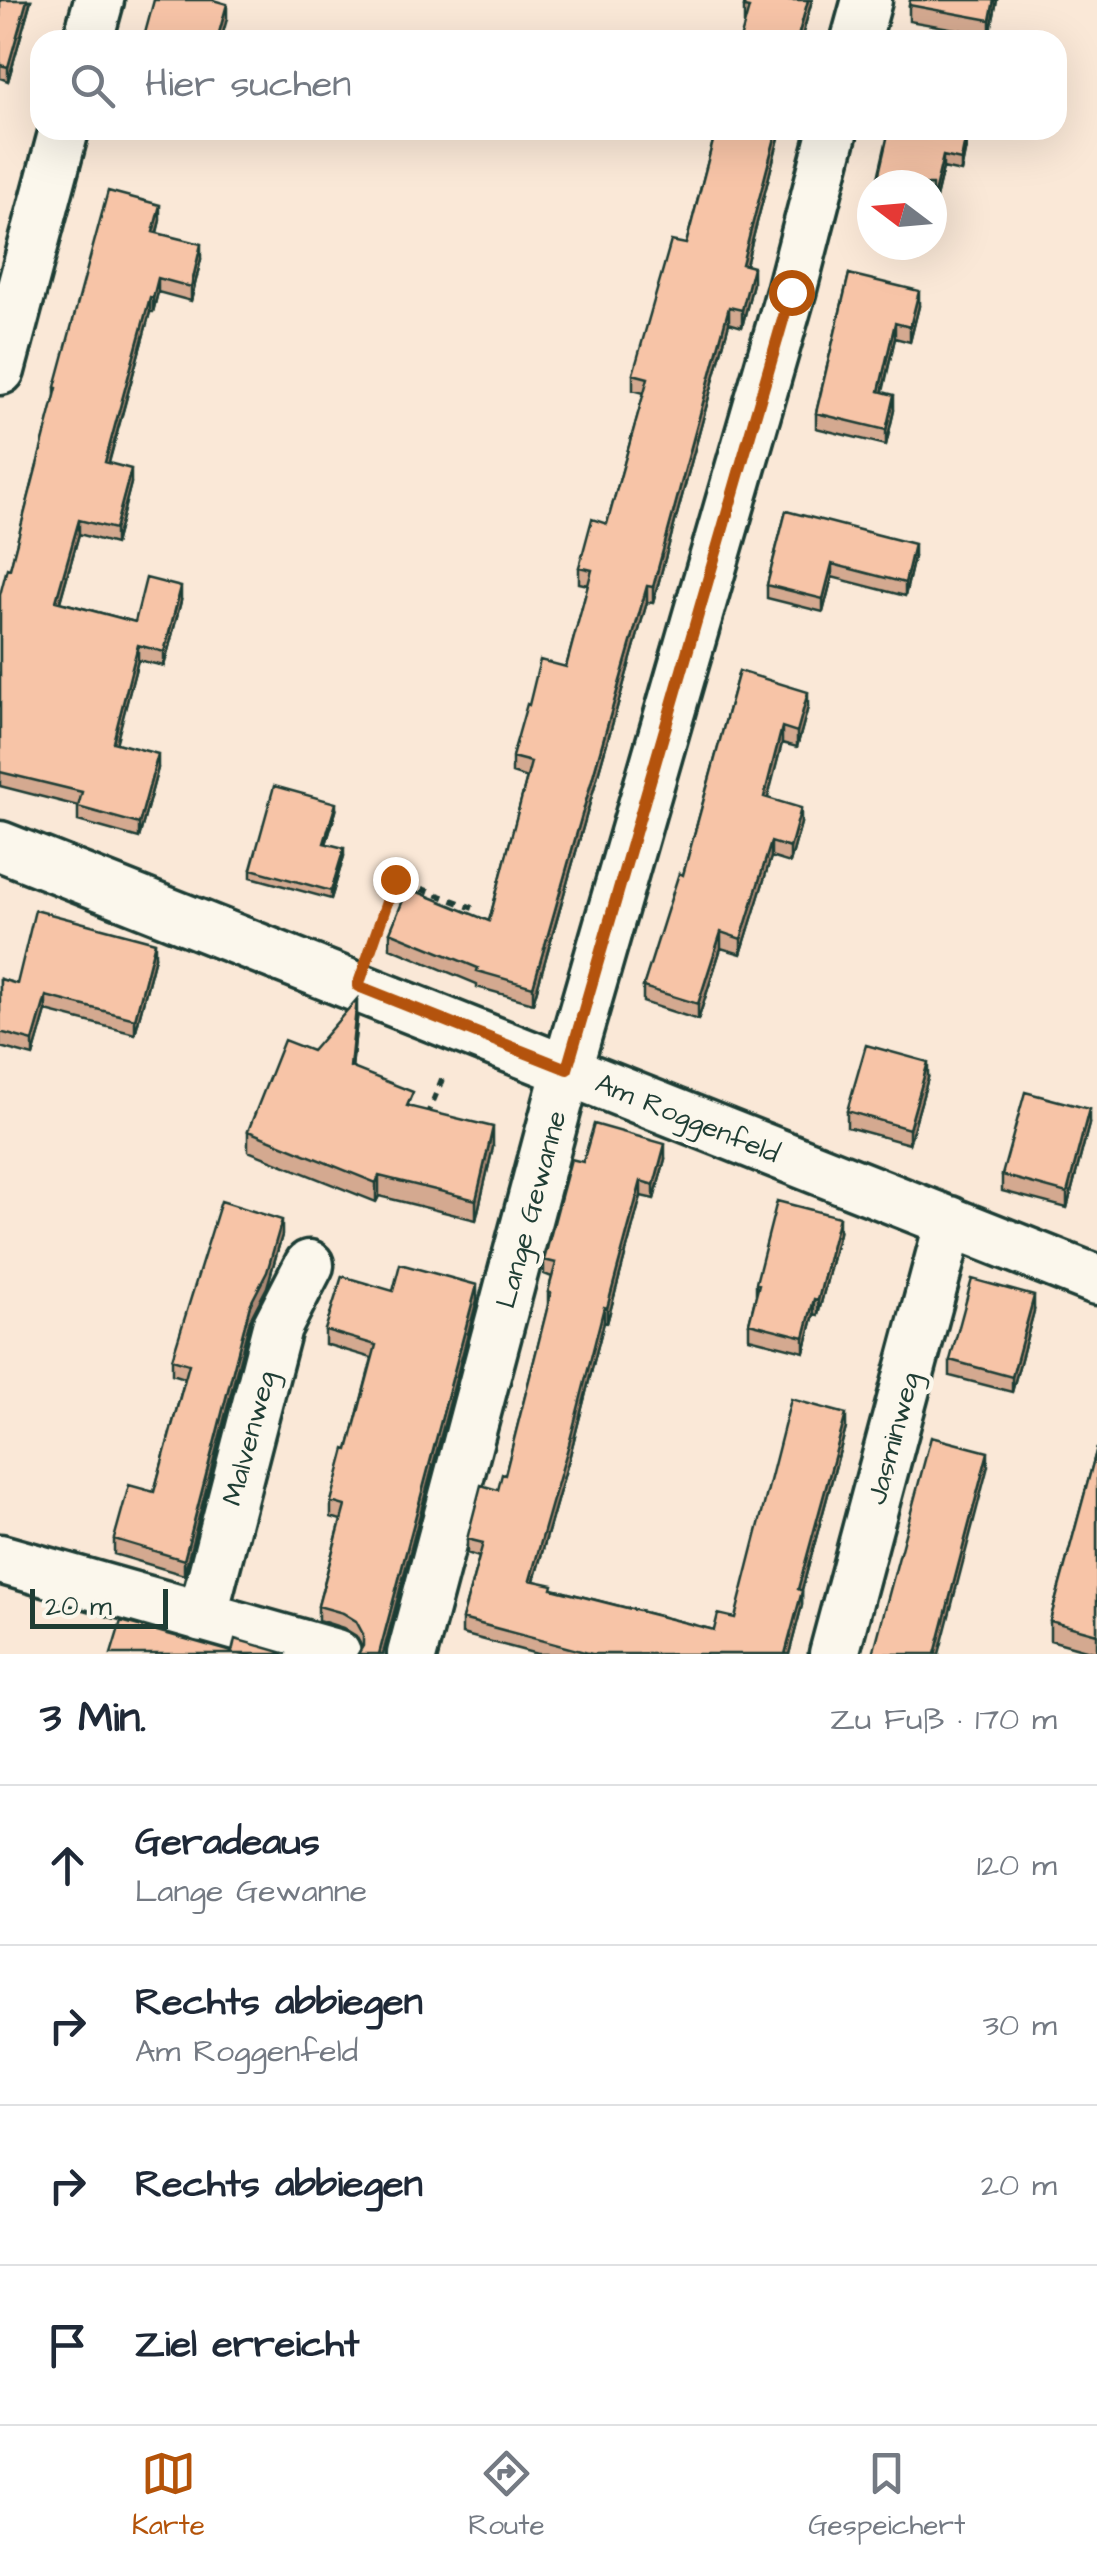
<!DOCTYPE html>
<html lang="de">
<head>
<meta charset="utf-8">
<style>
  body { margin:0; font-family:"Architects Daughter",sans-serif; background:#f6f6f7; color:#1f2937 }
  .compass { position:absolute; left:857px; top:170px; width:90px; height:90px; border-radius:50%; background:#fff; box-shadow:0 10px 40px #0002; rotate:286deg }
  .scale { position:absolute; left:30px; bottom:25px; width:138px; box-sizing:border-box; padding-left:10px; border:5px solid #1f3d34; border-top:0; font-size:28px; line-height:35px; white-space:nowrap; color:#1f3d34; -webkit-text-stroke:8px #fbf7ec; paint-order:stroke }
  .stop { position:absolute; width:30px; height:30px; margin:-22px; border:8px solid #b45309; border-radius:50%; background:#fff }
  .stop.end { background:#b45309; border-color:#fff; box-shadow:0 2px 10px #0008 }
  .list { margin:0; padding:0; list-style:none }
  h2 { display:flex; justify-content:space-between; align-items:center; height:130px; margin:0; padding:0 40px; font-size:42px }
  h2 small { font-size:32px; font-weight:400; color:#747a83 }
  .list li { display:grid; grid-template-columns:65px 1fr auto; gap:30px; align-items:center; box-sizing:border-box; height:160px; padding:0 40px; border-top:2px solid #e0e1e3 }
  .list b { display:block; font-size:38px; white-space:nowrap }
  .list p { margin:0; font-size:32px; white-space:nowrap; color:#747a83 }
  .list em { font-size:32px; font-style:normal; color:#747a83 }
  .icon { flex:none; width:55px; height:55px; fill:none; stroke:currentColor; stroke-width:2; stroke-linecap:round; stroke-linejoin:round }
  .map { position:relative; flex:none; width:1097px; height:1654px; overflow:hidden }
  .search { position:absolute; background:#fff; box-shadow:0 10px 40px #0002; left:30px; right:30px; top:30px; height:110px; display:flex; align-items:center; gap:25px; box-sizing:border-box; padding:0 35px; border-radius:30px; color:#747a83; font-size:38px }
  .sheet { height:770px; background:#fff }
  nav { display:flex; justify-content:space-around; align-items:center; box-sizing:border-box; height:140px; border-top:2px solid #e0e1e3; background:#fff; font-size:28px; color:#747a83 }
  nav a { display:grid; justify-items:center; gap:5px }
  nav .on { color:#b45309 }
  .map>svg:first-child { display:block }
  .lines { fill:none; stroke-linecap:round; stroke-linejoin:round }
  .street-casing { stroke:#1f3d34; stroke-width:55 }
  .path { stroke:#1f3d34; stroke-width:6; stroke-dasharray:8 8; stroke-linecap:butt }
  .street { stroke:#fbf7ec; stroke-width:48 }
  .wall { fill:#d4a990; stroke:#1f3d34; stroke-width:2.5 }
  .shaded-wall { fill:#ad8975; stroke:#1f3d34; stroke-width:2.5 }
  .building { fill:#f7c4a7; stroke:#1f3d34; stroke-width:2.5 }
  .route { stroke:#b45309; stroke-width:12 }
  .labels { text-anchor:middle; stroke-width:9; stroke-linejoin:round; paint-order:stroke }
  .street-label { font-size:28px; fill:#1f3d34; stroke:#fbf7ec }
</style>
</head>
<body>
<div class="map">
<svg width="1097" height="1654" viewBox="0 0 1097 1654">
  <rect width="100%" height="100%" fill="#fae8d7"/>
  <filter id="ink" filterUnits="userSpaceOnUse"><feTurbulence type="fractalNoise" baseFrequency=".01" numOctaves="2"/><feDisplacementMap in="SourceGraphic" scale="20" xChannelSelector="R" yChannelSelector="G"/><feConvolveMatrix kernelMatrix="1 2 1 2 8 2 1 2 1" color-interpolation-filters="sRGB"/></filter>
  <g filter="url(#ink)">
    <g class="lines">
      <defs>
        <path id="street" d="M88 40 99 0
          M856 40 867 0
          M0 370 64 130
          M0 846 1097 1280
          M0 1559 336 1654
          M202 1617 277 1327 309 1265
          M412 1654 567 1069 791 292 833 130
          M834 1654 950 1221"/>
      </defs>
      <use href="#street" class="street-casing"/>
      <path class="path" d="M373 943 395 879 473 908
        M427 1116 445 1072"/>
      <use href="#street" class="street"/>
    </g>
    <path class="wall" d="M0 0H31L8 81 0 78Z
      M745 0H812L801 40 744 23V7Z
      M997 0 990 35 909 21V5Z
      M716 130H781L746 265 753 283 742 327 729 323 653 603 647 602 533 1003 477 987V984L390 948V932L489 921 527 778 512 773V757L529 705 566 667 588 585 579 583V567L607 524 644 393 633 390V374L686 244Z
      M969 130 961 172 943 168 934 206H932V185H877V182Z
      M160 220 157 233 201 259 191 301 158 292 153 312H150L109 463 131 483 115 544 79 534 60 602 135 622 181 601 164 666 138 660 116 742 158 768 139 838 78 821V806L0 786V595L10 569 55 397V387Z
      M849 274 919 306 910 342 895 338 883 392 894 410 886 445 816 428V413Z
      M786 511 914 557 905 596 832 577 823 612 767 598V585Z
      M739 671 808 707 797 747 782 743 767 798 801 823 790 863 771 857 741 954 721 948 698 1020 643 1002V987L683 875Z
      M336 811 326 844 344 856 331 899 251 877V869Z
      M155 957 135 1034 46 1011 33 1056 0 1047V979L17 984Z
      M357 1019 352 1068 413 1108 493 1147 476 1220 379 1196 376 1202 248 1151V1131L312 1051Z
      M928 1078 909 1144 847 1127V1111Z
      M1089 1124 1067 1208 1002 1191V1175Z
      M665 1159 654 1199 641 1196 607 1323 604 1322 569 1459 534 1581 553 1589 714 1630 735 1618 846 1428 802 1590V1605L789 1654H537L462 1634V1619L479 1557 467 1553V1539L498 1490 505 1475 548 1306V1292L552 1277 544 1274V1260L583 1162Z
      M839 1233 818 1315 814 1314 804 1352 749 1338V1323L756 1295V1283Z
      M282 1235 267 1287 250 1320 184 1575 114 1554V1539L154 1492 185 1378 172 1374V1359Z
      M393 1291 477 1300 383 1654H358L362 1647 356 1636 343 1628 318 1620V1606L341 1520 331 1517V1502L348 1450 372 1358 325 1344V1330Z
      M1034 1311 1012 1392 950 1376V1360Z
      M1097 1448V1653L1050 1640V1621Z"/>
    <path class="shaded-wall" d="M27 0H31L8 81V67Z
      M808 0H812L801 40H797Z
      M994 0H997L990 35V20Z
      M227 4V19L221 40H217Z
      M777 130H781L742 280V264Z
      M967 130H969V133L961 172V160Z
      M943 156V168L934 206V194Z
      M160 205V220L153 246V232Z
      M201 244V259L191 301V287Z
      M753 267V283L742 327V310Z
      M158 278V292L153 312V298Z
      M919 291V306L910 342V327Z
      M150 297V312L105 476V462Z
      M729 307V323L653 603V587Z
      M895 323V338L879 406V391Z
      M894 395V410L886 445V430Z
      M131 469V483L115 544V529Z
      M79 520V534L56 615V601Z
      M914 544V557L905 596V583Z
      M832 564V577L823 612V599Z
      M647 586V602L533 1003V987Z
      M181 587V601L164 666V652Z
      M138 645V660L113 756V742Z
      M808 692V707L797 747V732Z
      M782 727V743L764 813V797Z
      M158 754V768L139 838V824Z
      M336 803V811L324 851V843Z
      M801 808V823L790 863V848Z
      M771 842V857L741 954V939Z
      M344 848V856L331 899V891Z
      M721 932V948L698 1020V1004Z
      M155 942V957L135 1034V1019Z
      M46 996V1011L33 1056V1041Z
      M357 999V1019L350 1087V1067Z
      M928 1062V1078L909 1144V1129Z
      M1089 1109V1124L1067 1208V1193Z
      M493 1127V1147L476 1220V1200Z
      M665 1144V1159L654 1199V1185Z
      M379 1176V1196L376 1202V1183Z
      M641 1181V1196L607 1323V1308Z
      M839 1217V1233L818 1315V1300Z
      M282 1220V1235L267 1287 250 1320 184 1575V1560L250 1305Z
      M477 1285V1300L383 1654H379Z
      M1034 1296V1311L1012 1392V1377Z
      M814 1299V1314L804 1352V1337Z
      M604 1307V1322L569 1459 530 1594V1580Z
      M846 1414V1428L798 1604V1589Z
      M988 1452V1466L939 1654H935Z
      M802 1591V1605L789 1654H785Z"/>
    <path class="building" d="M0 0H27L8 67 0 65Z
      M154 0H213L227 4 217 40H157L144 37Z
      M745 0H808L797 40H740L749 8 744 7Z
      M910 0H994L990 20 909 5Z
      M468 28 514 40H465Z
      M716 130H777L742 264 753 267 742 310 729 307 653 587 647 586 533 987 477 971 478 968 390 932 408 888 489 921 531 762 512 757 527 704 529 705 540 660 566 667 592 570 579 567 592 519 607 524 648 378 633 374 671 241 686 244Z
      M889 130H967L961 160 943 156 934 194H932V185H893L877 182Z
      M108 191 160 205 153 232 201 244 191 287 158 278 153 298 150 297 105 462 131 469 115 529 79 520 56 601 135 622 146 578 181 587 164 652 138 645 113 742 158 754 139 824 78 807 82 792 0 772V595L7 568 10 569 57 388 55 387Z
      M849 274 919 291 910 327 895 323 879 391 894 395 886 430 816 413Z
      M786 511 914 544 905 583 832 564 823 599 767 585Z
      M739 671 808 692 797 732 782 727 764 797 801 808 790 848 771 842 741 939 721 932 698 1004 643 987 679 873 683 875Z
      M274 786 336 803 324 843 344 848 331 891 251 869Z
      M35 910 155 942 135 1019 46 996 33 1041 0 1032V979L17 984Z
      M357 999 350 1067 413 1092 407 1106 493 1127 476 1200 379 1176 376 1183 248 1131 284 1040 312 1051Z
      M866 1045 928 1062 909 1129 847 1111Z
      M1025 1092 1089 1109 1067 1193 1002 1175Z
      M594 1124 665 1144 654 1185 641 1181 607 1308 604 1307 569 1444 530 1580 553 1585 552 1589 714 1630 718 1614 735 1618 791 1399 846 1414 798 1589 802 1591 785 1654H592L462 1619 483 1543 467 1539 481 1485 498 1490 502 1474 505 1475 551 1293 548 1292 556 1263 544 1260 571 1159 583 1162Z
      M221 1201 282 1220 267 1272 250 1305 184 1560 114 1539 129 1485 154 1492 189 1364 172 1359Z
      M777 1201 839 1217 818 1300 814 1299 804 1337 749 1323 759 1284 756 1283Z
      M400 1264 477 1285 379 1654H358L363 1646V1634L356 1621 343 1613 318 1606 345 1506 331 1502 345 1449 348 1450 376 1345 325 1330 342 1276 393 1291Z
      M972 1279 1034 1296 1012 1377 950 1360Z
      M931 1437 988 1452 935 1654H873Z
      M1097 1448V1634L1050 1621Z
      M121 1621 232 1652 235 1639 287 1654H111Z"/>
  </g>
  <g class="lines" filter="url(#ink)">
    <path class="route" d="M395 879 358 986 567 1069 791 292"/>
  </g>
  <g class="labels">
    <g class="street-label">
      <text transform="translate(688 1117) rotate(22)" y="10">Am Roggenfeld</text>
      <text transform="translate(530 1209) rotate(-75)" y="10">Lange Gewanne</text>
      <text transform="translate(248 1438) rotate(-75)" y="10">Malvenweg</text>
      <text transform="translate(892 1438) rotate(-75)" y="10">Jasminweg</text>
    </g>
  </g>
</svg>
<svg class="compass" viewBox="-18 -18 36 36"><path d="M0-13l5 13h-10z" fill="#e53935"/><path d="M0 13l5-13h-10z" fill="#747a83"/></svg>
<div class="scale">20 m</div>
<div class="stop" style="left:791px;top:292px"></div>
<div class="stop end" style="left:395px;top:879px"></div>
<div class="search"><svg class="icon" aria-label="search" viewBox="0 0 24 24"><circle cx="10" cy="10" r="6"/><path d="M15 15l6 6"/></svg>Hier suchen</div>
</div>
<section class="sheet">
<h2>3 Min.<small>Zu Fuß · 170 m</small></h2>
<ul class="list">
<li><svg class="icon" aria-label="ahead" viewBox="0 0 24 24"><path d="M12 20V5M6 11l6-6 6 6"/></svg><div><b>Geradeaus</b><p>Lange Gewanne</p></div><em>120 m</em></li>
<li><svg class="icon" aria-label="right" viewBox="0 0 24 24"><path d="M7 20v-9h11M14 6l5 5-5 5"/></svg><div><b>Rechts abbiegen</b><p>Am Roggenfeld</p></div><em>30 m</em></li>
<li><svg class="icon" aria-label="right" viewBox="0 0 24 24"><path d="M7 20v-9h11M14 6l5 5-5 5"/></svg><div><b>Rechts abbiegen</b></div><em>20 m</em></li>
<li><svg class="icon" aria-label="arrive" viewBox="0 0 24 24"><path d="M6 21V4h12l-3 4 3 4H6"/></svg><div><b>Ziel erreicht</b></div></li>
</ul>
</section>
<nav>
<a class="on"><svg class="icon" aria-label="map" viewBox="0 0 24 24"><path d="M3 6l6-2 6 2 6-2v14l-6 2-6-2-6 2zM9 4v14M15 6v14"/></svg>Karte</a>
<a><svg class="icon" aria-label="directions" viewBox="0 0 24 24"><path d="M12 3l9 9-9 9-9-9zM9 14v-3h6M13 9l2 2-2 2"/></svg>Route</a>
<a><svg class="icon" aria-label="saved" viewBox="0 0 24 24"><path d="M7 4h10v16l-5-4-5 4z"/></svg>Gespeichert</a>
</nav>
</body>
</html>
